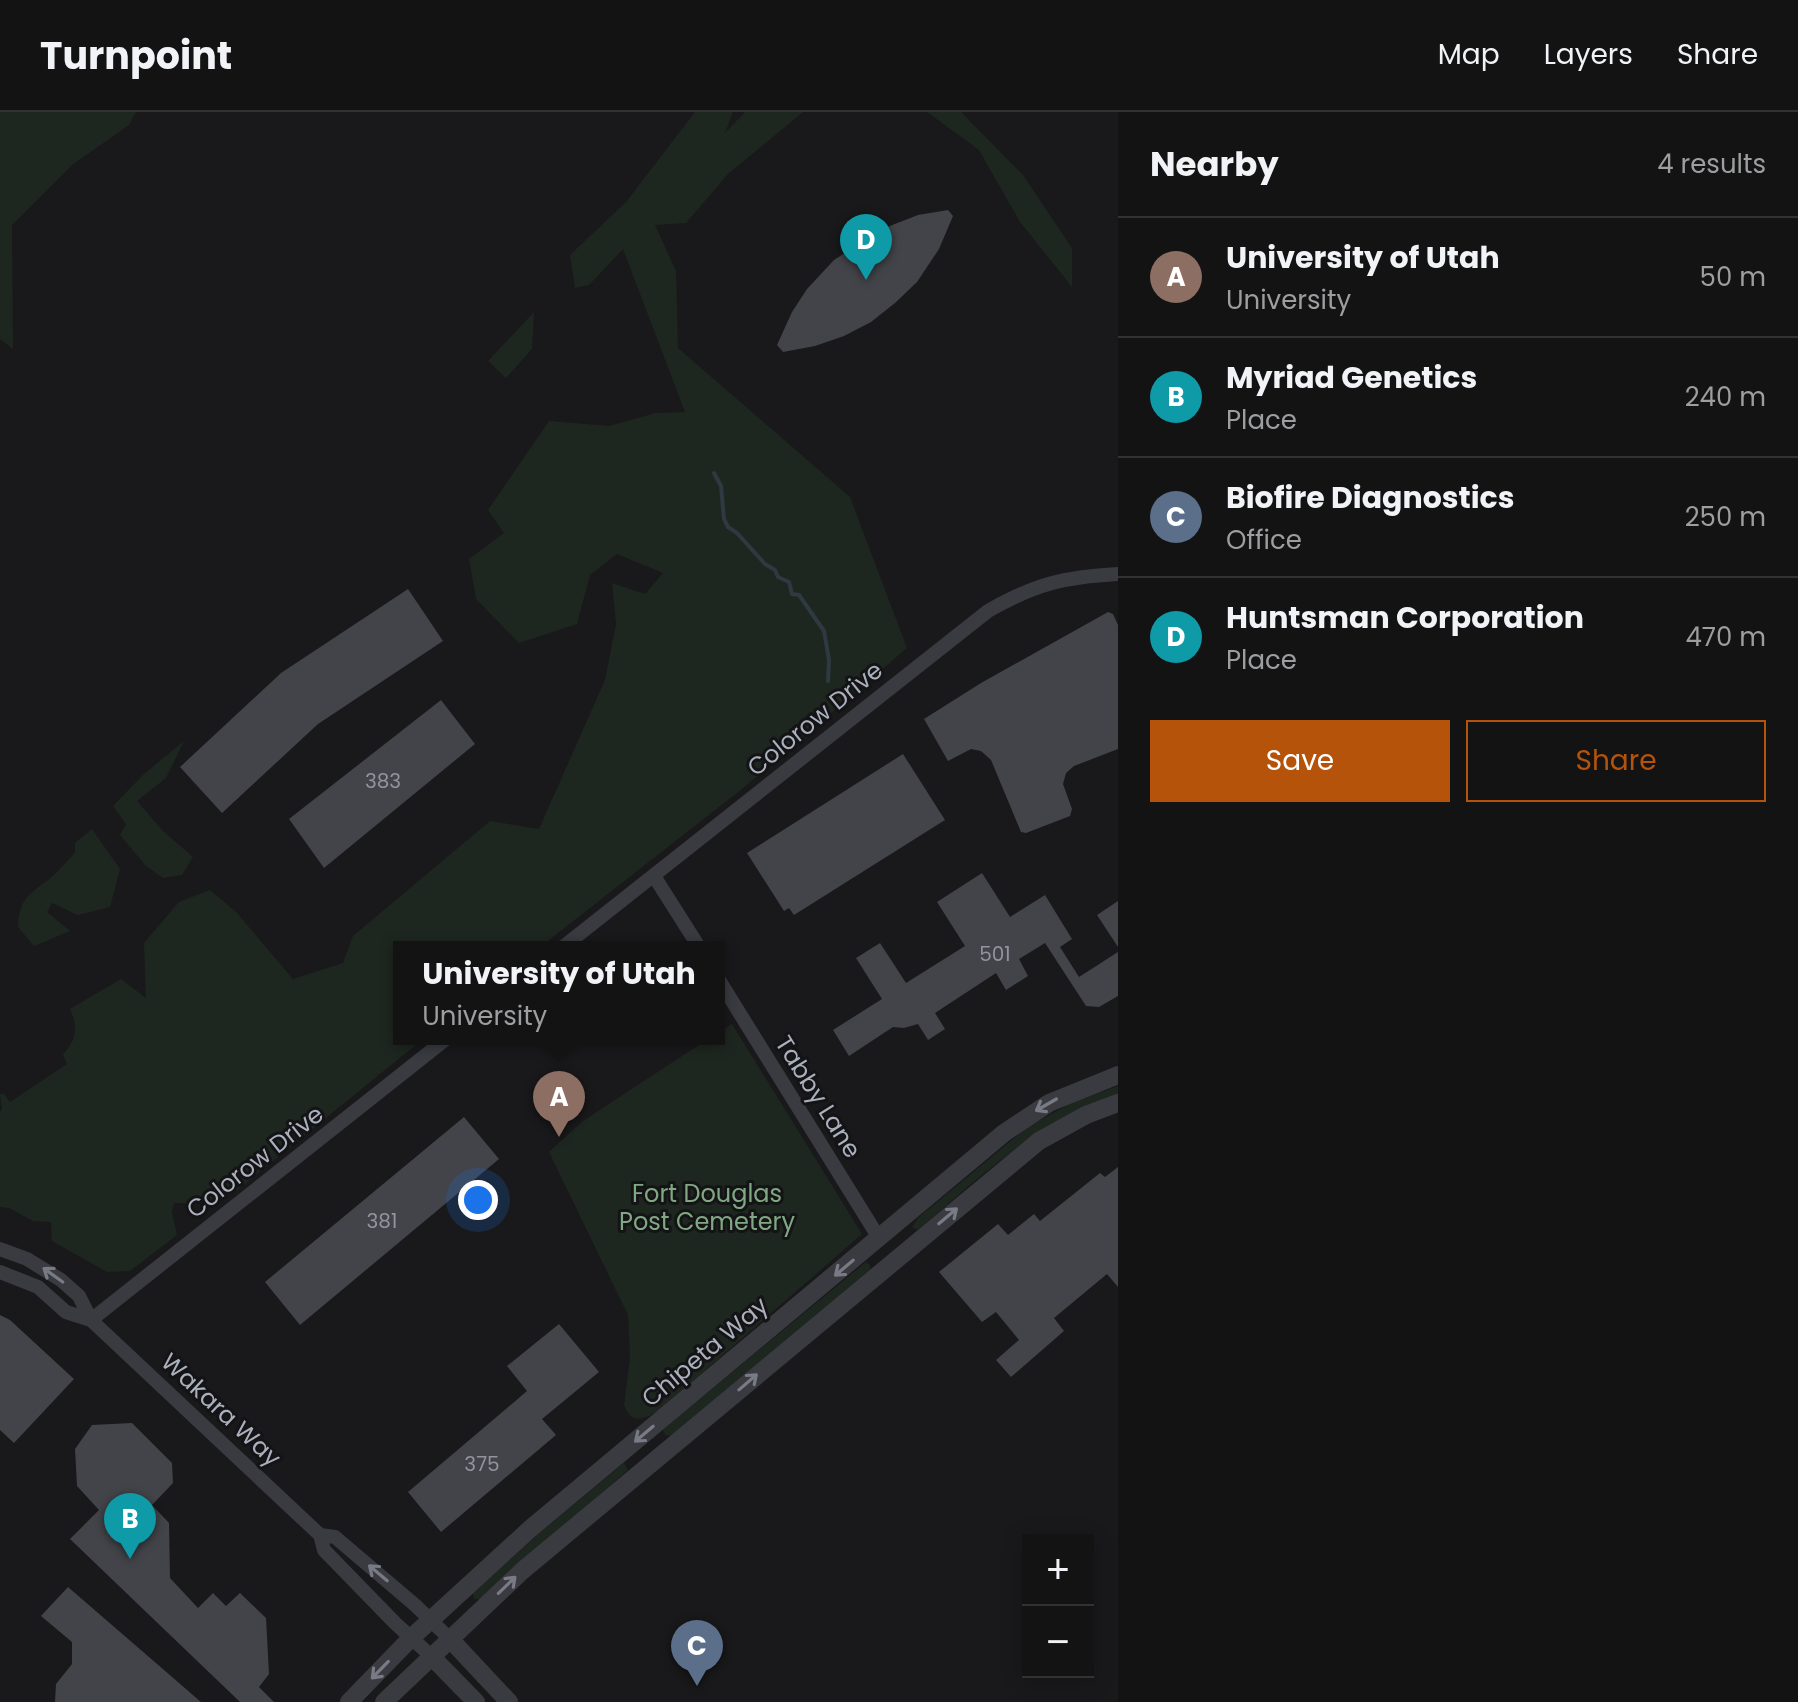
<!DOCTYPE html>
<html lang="en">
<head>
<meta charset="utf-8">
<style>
  body { margin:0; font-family:Poppins,sans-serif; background:#202022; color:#f1f3f6 }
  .controls { position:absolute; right:24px; bottom:24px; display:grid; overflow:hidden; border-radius:0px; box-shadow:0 4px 20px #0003 }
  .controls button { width:72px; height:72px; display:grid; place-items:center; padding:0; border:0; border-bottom:2px solid #323234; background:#131314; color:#f1f3f6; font:40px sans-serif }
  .you { position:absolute; left:478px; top:1088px; width:28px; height:28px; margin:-20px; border:6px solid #fff; border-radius:50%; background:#1a73e8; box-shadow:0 0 0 12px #1a73e833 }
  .badge { display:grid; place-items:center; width:52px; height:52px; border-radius:50%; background:#b45309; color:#fff; font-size:26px; font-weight:700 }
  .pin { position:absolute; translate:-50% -66px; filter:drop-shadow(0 2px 4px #0008) }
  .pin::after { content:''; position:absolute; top:42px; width:28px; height:24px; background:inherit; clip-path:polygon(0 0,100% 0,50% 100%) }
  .popup { position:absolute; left:393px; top:829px; width:332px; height:104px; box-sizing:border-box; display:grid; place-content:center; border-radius:0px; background:#131314; filter:drop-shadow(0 2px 6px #0005); font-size:26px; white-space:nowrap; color:#9d9ea0 }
  .popup b { font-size:30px; color:#f1f3f6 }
  .popup::after { content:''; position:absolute; left:50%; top:100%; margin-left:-16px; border:16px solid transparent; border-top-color:#131314 }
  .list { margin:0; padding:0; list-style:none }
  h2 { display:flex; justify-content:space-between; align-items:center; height:104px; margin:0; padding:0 32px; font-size:34px }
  h2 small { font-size:26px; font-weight:400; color:#9d9ea0 }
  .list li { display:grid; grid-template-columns:52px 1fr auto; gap:24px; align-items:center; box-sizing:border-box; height:120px; padding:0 32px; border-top:2px solid #323234 }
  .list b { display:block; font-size:30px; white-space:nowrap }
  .list p { margin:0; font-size:26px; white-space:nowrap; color:#9d9ea0 }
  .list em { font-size:26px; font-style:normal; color:#9d9ea0 }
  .actions { display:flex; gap:16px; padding:24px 32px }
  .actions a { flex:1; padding:18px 0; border:2px solid #b45309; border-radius:0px; text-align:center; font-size:28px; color:#b45309 }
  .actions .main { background:#b45309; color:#fff }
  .map { position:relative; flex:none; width:1118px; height:1590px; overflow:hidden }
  header { display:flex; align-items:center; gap:48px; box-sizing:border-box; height:112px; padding:0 40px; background:#131314; border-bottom:2px solid #323234 }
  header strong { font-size:38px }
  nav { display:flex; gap:44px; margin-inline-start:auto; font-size:28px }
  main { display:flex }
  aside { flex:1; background:#131314 }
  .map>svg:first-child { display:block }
  .green { fill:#1e271f }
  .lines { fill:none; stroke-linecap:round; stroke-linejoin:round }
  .stream { stroke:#2e3941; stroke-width:4 }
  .building { fill:#434449 }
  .minor { stroke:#3a3b41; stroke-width:14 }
  .tertiary { stroke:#3a3b41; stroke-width:18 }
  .oneway { stroke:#787b85 }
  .labels { text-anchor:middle; stroke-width:6; stroke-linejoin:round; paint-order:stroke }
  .number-label { font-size:20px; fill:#90959f }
  .street-label { font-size:24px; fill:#aab0bc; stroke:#141417 }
  .park-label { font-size:24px; fill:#80a882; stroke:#141417 }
</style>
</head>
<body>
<header>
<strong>Turnpoint</strong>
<nav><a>Map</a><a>Layers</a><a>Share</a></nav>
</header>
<main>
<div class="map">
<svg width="1118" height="1590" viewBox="0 0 1118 1590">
  <rect width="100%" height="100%" fill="#19191b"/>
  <path class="green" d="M0 0H136L129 13 72 53 12 113 13 237 0 227Z
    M695 0H733L725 21 745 0H803L728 62 686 111 655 113 676 159 678 236 850 385 907 536 742 677 540 835H399V927H423L235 1080 200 1091H174L172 1101 177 1123 130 1159 107 1160 52 1129 51 1110 33 1109 9 1096 0 1095V1000L2 997 0 982H4L10 990 67 952 63 942C77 928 78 915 70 897L121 867 146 886 144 831 179 790 210 778 236 800 293 867 343 851 353 824 490 709 539 717 605 568 616 512 612 471 645 482 663 461 617 442 590 463 577 512 519 531 476 487 469 447 504 421 488 398 549 309 609 314 656 301 685 300 623 137 589 173 575 176 570 143 626 90Z
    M927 0H961L1023 63 1072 136V175L1020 110 979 38Z
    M534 200 532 237 506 266 488 249Z
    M184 629 166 666 137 689 163 719 193 745 182 763 163 766 146 754 120 723 126 712 113 694 143 663Z
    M92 717 120 757 110 795 78 803 52 791 47 800 70 819 34 834 18 815C19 780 36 781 57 760 63 754 69 747 75 741V731Z
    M732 912 862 1122 663 1295C649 1305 632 1316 624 1293L630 1246 628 1203 549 1040 583 1009 708 927H719V920Z
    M1118 974V983C1037 1009 984 1062 920 1116L917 1118 912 1115 919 1105 1029 1014 1074 990Z
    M866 1150 870 1153V1158L672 1324 665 1323 663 1318 667 1314Z
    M624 1351 628 1358 480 1487H474L473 1481 542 1419Z"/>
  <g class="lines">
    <path class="stream" d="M714 361 721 374 724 407 728 415 737 421 765 452 775 458 778 465 789 470 792 482 799 483 824 519 829 548 828 569"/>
  </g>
  <path class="building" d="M948 98 953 104 939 137 917 170 895 191 871 210 844 224 815 234 783 240 777 233 792 200 807 177 834 148 882 117 918 103Z
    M408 477 443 529 318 612 222 701 180 655 281 561Z
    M1108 500 1113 502 1118 513V637L1074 654 1066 661 1063 672 1072 697 1070 704 1026 721 1021 720 991 648 981 639 971 637 948 649 924 607 981 571Z
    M441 588 475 632 324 756 289 707Z
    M903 642 945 708 794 803 789 796 784 799 747 741Z
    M982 761 1010 805 1045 783 1072 827 1060 835 1079 865 1118 840V884L1099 895 1086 894 1045 831 1019 847 1028 864 1006 878 996 861 935 901 945 917 928 928 918 912 904 916 893 915 849 944 833 918 882 887 856 846 880 831 906 871 965 834 937 790Z
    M1118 789V835L1097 803Z
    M464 1005 499 1047 300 1213 265 1170Z
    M1118 1055V1175L1107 1162 1054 1206 1064 1219 1011 1265 996 1248 1019 1228 996 1200 982 1210 939 1160 998 1112 1008 1123 1034 1102 1040 1109 1100 1061 1105 1065Z
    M0 1203 10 1208 74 1267 14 1331 0 1318Z
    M559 1212 599 1260 542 1307 556 1323 441 1420 408 1380 527 1279 507 1254Z
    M132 1311 172 1351 173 1371 152 1393 169 1411 170 1466 198 1496 213 1481 226 1494 240 1481 266 1506 269 1562 259 1575 274 1590H240L70 1427 99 1398 77 1374 75 1337 92 1313Z
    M68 1475 201 1590H55L56 1572 72 1552V1530L41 1504Z"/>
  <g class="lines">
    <path class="minor" d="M654 764 699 835
      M563 835 988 499C1035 472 1064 465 1118 462
      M719 868 879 1126
      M0 1137 27 1147 61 1168 79 1184 91 1208 320 1423 324 1438 395 1511 431 1544
      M0 1160 38 1175 66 1200 91 1208
      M91 1208 446 927
      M320 1423 335 1425 415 1493 450 1527"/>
    <path class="tertiary" d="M450 1527 509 1590
      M431 1544 476 1590
      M349 1590 411 1526 530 1417 1004 1021 1049 991 1118 963
      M384 1590 522 1459 1039 1029 1086 1003 1118 991"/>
  </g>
  <defs><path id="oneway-shaft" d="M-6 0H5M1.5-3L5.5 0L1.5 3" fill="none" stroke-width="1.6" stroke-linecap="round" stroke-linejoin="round" transform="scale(2)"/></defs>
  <g class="oneway">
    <use href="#oneway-shaft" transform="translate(1046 993) rotate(150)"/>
    <use href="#oneway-shaft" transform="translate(948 1104) rotate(-40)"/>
    <use href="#oneway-shaft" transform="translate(844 1156) rotate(140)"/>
    <use href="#oneway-shaft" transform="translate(53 1163) rotate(-144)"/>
    <use href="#oneway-shaft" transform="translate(748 1270) rotate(-41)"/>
    <use href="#oneway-shaft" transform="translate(644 1322) rotate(140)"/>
    <use href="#oneway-shaft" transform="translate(378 1461) rotate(-140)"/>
    <use href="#oneway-shaft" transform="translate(507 1473) rotate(-44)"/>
    <use href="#oneway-shaft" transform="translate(380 1558) rotate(134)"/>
  </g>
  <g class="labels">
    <g class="number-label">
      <text x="383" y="676">383</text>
      <text x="995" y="849">501</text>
      <text x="382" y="1116">381</text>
      <text x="482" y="1359">375</text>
    </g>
    <g class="street-label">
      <text transform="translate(815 607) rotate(-39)" y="8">Colorow Drive</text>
      <text transform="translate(818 985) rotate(58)" y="8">Tabby Lane</text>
      <text transform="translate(255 1050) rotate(-38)" y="8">Colorow Drive</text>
      <text transform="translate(705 1240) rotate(-40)" y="8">Chipeta Way</text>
      <text transform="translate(221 1298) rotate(43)" y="8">Wakara Way</text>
    </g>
    <g class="park-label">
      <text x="707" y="1090">Fort Douglas<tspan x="707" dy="28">Post Cemetery</tspan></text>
    </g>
  </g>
</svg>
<div class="controls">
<button>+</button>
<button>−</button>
</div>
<div class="you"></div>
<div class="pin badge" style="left:559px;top:1025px;background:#8d6e63">A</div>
<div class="popup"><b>University of Utah</b>University</div>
<div class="pin badge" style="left:130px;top:1447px;background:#0f9aa8">B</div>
<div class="pin badge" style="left:697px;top:1574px;background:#5c6f8a">C</div>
<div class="pin badge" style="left:866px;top:168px;background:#0f9aa8">D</div>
</div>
<aside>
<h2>Nearby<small>4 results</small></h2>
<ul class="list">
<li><span class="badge" style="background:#8d6e63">A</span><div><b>University of Utah</b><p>University</p></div><em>50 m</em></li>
<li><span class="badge" style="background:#0f9aa8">B</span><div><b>Myriad Genetics</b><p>Place</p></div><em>240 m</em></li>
<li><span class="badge" style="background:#5c6f8a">C</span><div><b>Biofire Diagnostics</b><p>Office</p></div><em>250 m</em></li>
<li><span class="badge" style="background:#0f9aa8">D</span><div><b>Huntsman Corporation</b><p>Place</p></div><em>470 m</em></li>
</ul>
<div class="actions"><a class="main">Save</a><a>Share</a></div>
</aside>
</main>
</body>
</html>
